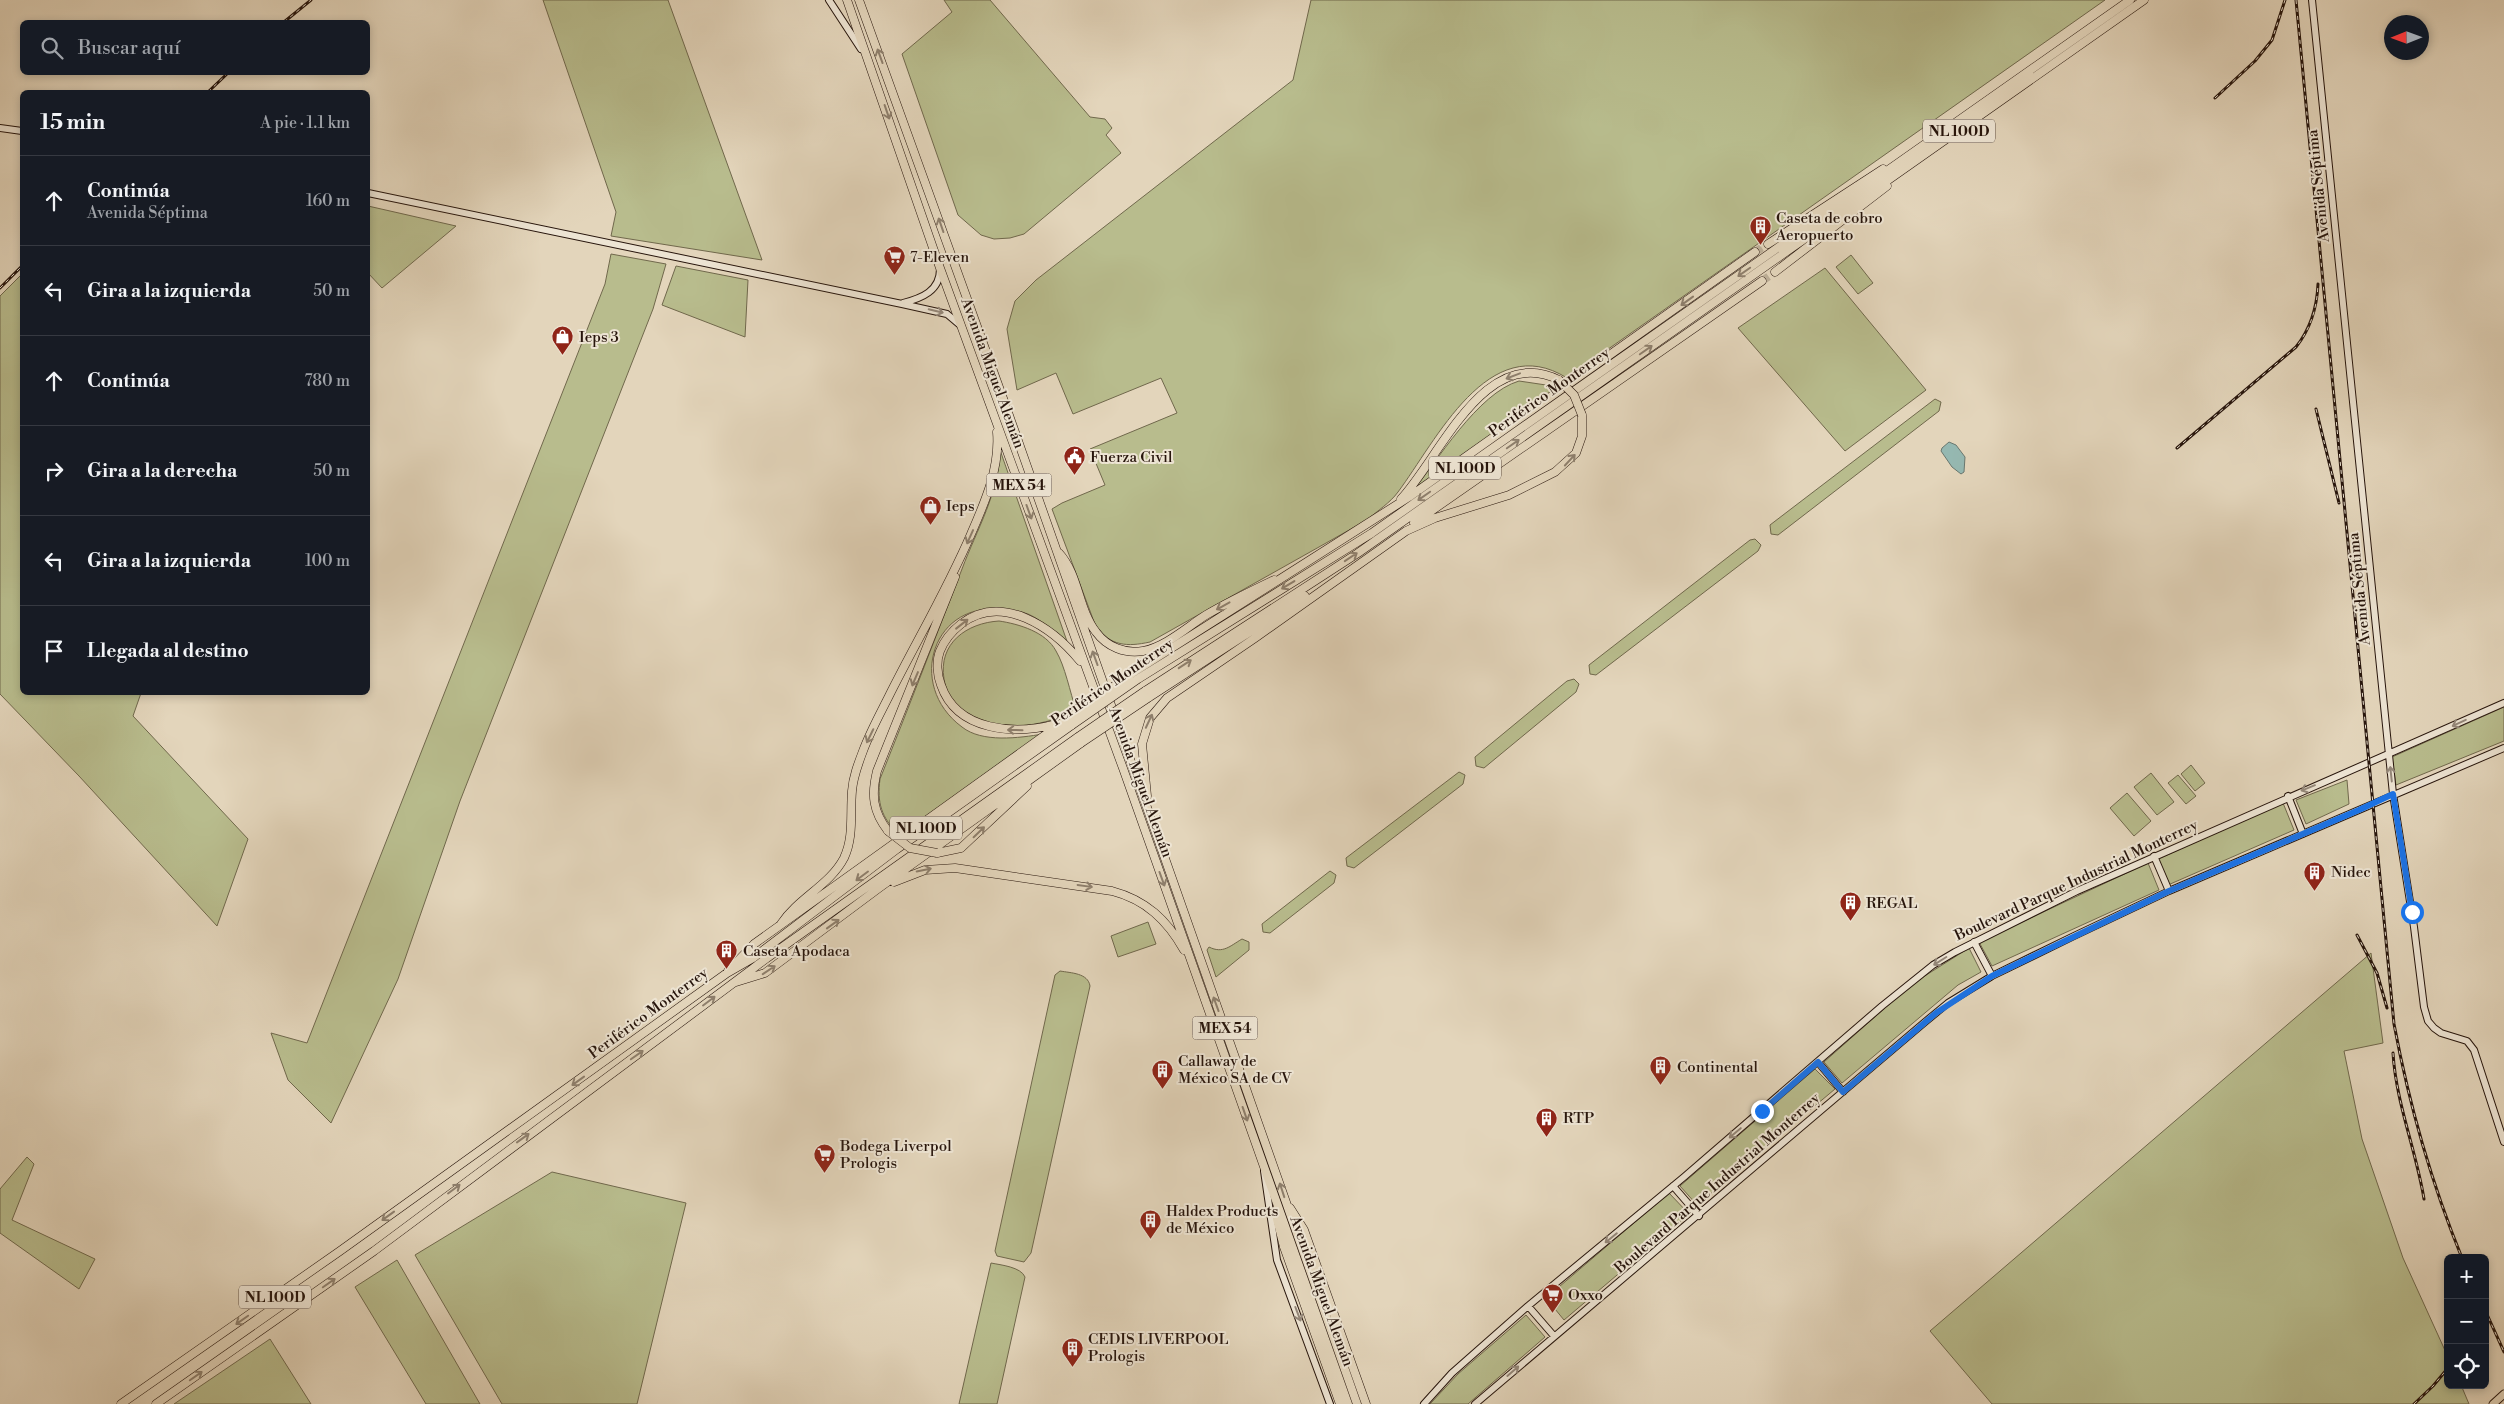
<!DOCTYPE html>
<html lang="es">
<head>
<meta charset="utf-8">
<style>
  body { margin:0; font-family:"Libre Bodoni",serif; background:#242831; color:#f1f3f6 }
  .controls { position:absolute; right:15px; bottom:15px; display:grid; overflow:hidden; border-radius:8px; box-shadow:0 2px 8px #0003 }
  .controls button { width:45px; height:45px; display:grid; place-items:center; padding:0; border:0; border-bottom:1px solid #363941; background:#171b24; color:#f1f3f6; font:25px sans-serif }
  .compass { position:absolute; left:2384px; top:15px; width:45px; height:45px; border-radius:50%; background:#171b24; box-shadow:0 2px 8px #0003; rotate:269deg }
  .stop { position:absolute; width:15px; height:15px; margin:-11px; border:4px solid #1a73e8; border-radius:50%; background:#fff }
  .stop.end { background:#1a73e8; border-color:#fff; box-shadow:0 1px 5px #0008 }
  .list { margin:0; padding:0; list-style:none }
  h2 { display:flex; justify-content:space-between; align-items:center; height:65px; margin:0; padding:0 20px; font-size:21px }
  h2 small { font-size:16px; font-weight:400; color:#9ea1a6 }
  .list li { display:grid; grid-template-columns:32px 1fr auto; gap:15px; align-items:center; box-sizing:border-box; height:90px; padding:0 20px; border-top:1px solid #363941 }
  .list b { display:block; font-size:19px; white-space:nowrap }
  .list p { margin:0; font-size:16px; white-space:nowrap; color:#9ea1a6 }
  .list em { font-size:16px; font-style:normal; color:#9ea1a6 }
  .icon { flex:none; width:28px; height:28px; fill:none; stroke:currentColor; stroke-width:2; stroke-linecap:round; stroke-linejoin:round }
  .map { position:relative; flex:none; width:2504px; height:1404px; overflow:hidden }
  .search { position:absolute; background:#171b24; box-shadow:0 2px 8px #0003; left:20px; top:20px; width:350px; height:55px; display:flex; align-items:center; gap:12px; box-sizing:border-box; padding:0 18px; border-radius:8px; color:#9ea1a6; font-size:19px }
  .panel { position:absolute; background:#171b24; box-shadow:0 2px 8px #0003; left:20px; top:90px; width:350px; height:605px; border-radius:8px }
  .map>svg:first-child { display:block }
  .green { fill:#b8bc8d; stroke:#70684c }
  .water { fill:#95b8b1; stroke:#69776f }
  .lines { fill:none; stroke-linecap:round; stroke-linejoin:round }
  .highway-tunnel { stroke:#bdaf98; stroke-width:8; stroke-dasharray:8 4; stroke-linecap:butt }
  .secondary-casing { stroke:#27150c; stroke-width:8 }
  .primary-casing { stroke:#27150c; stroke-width:9 }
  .highway-casing { stroke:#27150c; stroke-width:9 }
  .secondary { stroke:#ede4d3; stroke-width:6 }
  .primary { stroke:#e3d5bb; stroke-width:7 }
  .highway { stroke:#e3d5bb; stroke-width:8 }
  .rail-casing { stroke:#27150c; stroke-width:3 }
  .rail { stroke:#ede4d3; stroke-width:1; stroke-dasharray:4; stroke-linecap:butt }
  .highway-bridge-casing { stroke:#27150c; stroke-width:9; stroke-linecap:butt }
  .highway-bridge { stroke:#e3d5bb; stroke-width:8 }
  .oneway { stroke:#8e7f6c }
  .oneway2 { stroke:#948779 }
  .route { stroke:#1a73e8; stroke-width:6 }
  .labels { text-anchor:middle; stroke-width:4; stroke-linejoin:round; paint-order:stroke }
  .shield { fill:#ede4d3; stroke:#625348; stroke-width:1 }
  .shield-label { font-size:14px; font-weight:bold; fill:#27150c }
  .street-label { font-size:15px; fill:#27150c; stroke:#ede4d3 }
  .poi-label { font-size:15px; fill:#27150c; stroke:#ede4d3; text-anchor:start }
</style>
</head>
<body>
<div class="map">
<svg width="2504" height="1404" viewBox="0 0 2504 1404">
  <rect width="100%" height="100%" fill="#e3d5bb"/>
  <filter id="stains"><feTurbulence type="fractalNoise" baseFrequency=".004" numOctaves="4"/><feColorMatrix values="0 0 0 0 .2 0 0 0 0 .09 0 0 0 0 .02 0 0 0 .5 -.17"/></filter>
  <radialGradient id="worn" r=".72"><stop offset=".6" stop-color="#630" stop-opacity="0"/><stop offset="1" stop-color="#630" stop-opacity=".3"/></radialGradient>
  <path class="green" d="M543 0H668L762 260 611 236 616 212Z
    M944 0H990L1090 117 1105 119 1112 128 1106 135 1121 153 1024 234 1010 238 994 239 981 235 958 215 902 54 952 12Z
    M1311 0H2105L1567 378C1489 329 1436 441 1398 492 1390 503 1377 511 1367 520L1150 642C1127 647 1111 646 1096 627L1052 509 1062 503 1105 485 1090 449 1177 413 1161 378 1073 414 1056 373 1017 390 1007 329 1015 301 1036 280 1293 80Z
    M368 206 456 226 382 288 368 273Z
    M611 254 666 264 653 309 460 801 398 979 331 1123 288 1080 271 1033 307 1043 605 284Z
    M1851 255 1873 283 1858 294 1836 267Z
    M676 266 748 280 745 337 662 305Z
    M1825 268 1926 390 1845 451 1738 328Z
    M22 274V692L141 693 133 716 248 839 217 926 79 776 0 694V296Z
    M1519 381 1546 385 1555 391 1410 495C1437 461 1478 393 1519 381Z
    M1935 399 1941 402 1939 411 1778 535 1771 534 1770 525Z
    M1000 450 1069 647C1057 635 1044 621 1028 614 1022 611 1013 611 1006 610 933 598 905 685 962 727 982 743 1019 738 1043 734L899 835C881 817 877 803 880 779 908 709 935 639 962 569 977 529 999 493 1000 450Z
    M1755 539 1761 545 1758 551 1596 675 1590 674 1589 665 1750 540Z
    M999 621C1019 624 1046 632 1056 651 1065 666 1070 692 1076 710 1043 728 986 736 957 706 949 699 946 689 944 679 938 643 967 623 999 621Z
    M1574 679 1579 684 1576 692 1484 768 1476 766 1475 757 1567 681Z
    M2504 707V741L2396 785 2392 757Z
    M2191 765 2205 783 2195 791 2181 774Z
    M1459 772 1465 775 1463 784 1354 868 1347 866 1346 858Z
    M2151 773 2174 802 2157 815 2134 787Z
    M2178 775 2196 796 2186 804 2168 783Z
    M2347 780 2349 804 2306 824 2296 800Z
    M2127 793 2151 821 2134 836 2110 808Z
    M2283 803 2294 830 2168 885 2158 859Z
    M2148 863 2159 890 1992 966 1979 942Z
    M1330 871 1336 875 1334 883 1270 933 1263 932 1262 924Z
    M1148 922 1156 944 1118 957 1111 936Z
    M1242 939 1249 942V950L1216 977 1207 950 1209 947C1223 954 1230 946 1242 939Z
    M1969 948 1981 972 1958 985 1842 1083 1824 1062 1912 984Z
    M2371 953 2383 1043 2344 1051 2362 1139 2403 1258 2448 1357V1385H2461L2469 1404H1992L1930 1331Z
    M1060 971C1071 973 1088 973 1090 986L1031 1253 1024 1262 997 1256 995 1251 1055 975Z
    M1815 1069 1835 1089 1697 1205 1680 1186Z
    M27 1157 34 1164 12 1220 95 1259 79 1289 0 1233V1189Z
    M552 1172 686 1203 637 1404H502L415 1255Z
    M1669 1193 1689 1214 1564 1320 1546 1298Z
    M397 1260 480 1404H426L355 1287Z
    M991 1263C1001 1265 1021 1267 1025 1277L997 1404H959Z
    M1526 1315 1545 1337 1468 1404H1430L1458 1374Z
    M270 1339 311 1404H174Z"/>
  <path class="water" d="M1949 442 1956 445 1965 457 1964 472 1961 474 1952 467 1941 451 1942 448Z"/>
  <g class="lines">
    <path class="highway-tunnel" d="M1755 252 1768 244
      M1762 281 1775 272"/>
    <defs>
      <path id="secondary" d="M829 0 861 49
        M2312 0 2393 794 2414 927 2424 1007 2428 1021 2434 1028 2441 1033 2467 1041 2474 1050 2504 1142
        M0 128 22 131
        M368 193 902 304 947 314 960 325
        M903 303C922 298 940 291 940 269
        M2288 796 2303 834
        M2154 856 2169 891
        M1974 942 1992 976
        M1818 1062 1843 1092
        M1264 1171 1277 1260 1330 1404
        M1673 1186 1699 1216
        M1528 1306 1554 1336
        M1424 1404 1452 1373 1528 1306 1684 1177 1882 1006 1933 965 1955 952 2077 891 2504 703
        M1475 1404 1925 1022 1948 1003 1992 976 2074 936 2169 891 2504 748"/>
      <path id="primary" d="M2493 1404 2504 1394"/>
      <path id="highway" d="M847 0 940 268 1124 771 1348 1404
        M859 0 1004 401 1357 1404
        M1768 244 1883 169
        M1775 272 1887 186
        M1401 499C1441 456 1485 343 1559 380
        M1414 523 1762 281
        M1059 553C1079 575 1078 609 1096 632 1107 647 1125 654 1143 651 1165 647 1187 627 1206 615 1228 602 1251 591 1274 580
        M1134 672 1409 497 1755 252
        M1138 679 1372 533 2130 0
        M1145 691 1358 553 2144 0
        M1148 698 1305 596
        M1056 724C1016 735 957 732 941 685 937 675 936 661 940 651 944 641 952 631 961 624 1002 592 1053 628 1080 661
        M1147 796 1142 744 1150 718 1167 698 1255 638 1406 531 1435 518 1509 495 1555 472 1576 453 1582 436V415
        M888 831C873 812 871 795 877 771L955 577
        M937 853 961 848 1027 786
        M894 882 925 870 955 868 1112 891C1146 900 1167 920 1184 950
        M781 924C798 898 830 885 844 858 854 837 850 814 852 791 853 777 858 764 863 751 870 732 880 714 889 696 916 642 947 590 971 534 985 502 1000 468 997 432
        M728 971 754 944 1069 718
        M736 982 765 973 879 888 1081 743
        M1290 1208 1304 1230 1366 1404
        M1277 1219 1284 1247 1340 1404
        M121 1404 340 1251 727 973 753 958 897 849 1072 725
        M156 1404 374 1251 767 958 1078 737"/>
    </defs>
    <use href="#secondary" class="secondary-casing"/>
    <use href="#primary" class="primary-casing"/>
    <use href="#highway" class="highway-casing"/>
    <use href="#secondary" class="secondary"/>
    <use href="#primary" class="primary"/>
    <use href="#highway" class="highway"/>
    <defs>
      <path id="rail" d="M2296 0 2394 1024C2409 1104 2431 1182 2462 1258
        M284 22 311 0
        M208 92 229 72
        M2215 98 2255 61 2272 40 2285 0
        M0 288 22 266
        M2316 409 2339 503
        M2177 448 2296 347C2311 328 2317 308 2318 284
        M2357 935 2377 973 2387 1008
        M2393 1053C2396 1103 2416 1150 2424 1199
        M2485 1310 2504 1352
        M2414 1404 2433 1386 2448 1368"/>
    </defs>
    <use href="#rail" class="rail-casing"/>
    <use href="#rail" class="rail"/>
    <defs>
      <path id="highway-bridge" d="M1559 380 1574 395 1582 415
        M1069 718 1134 672
        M1072 725 1138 679
        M1078 737 1145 691
        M1081 743 1148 698
        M888 831 910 848 937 853"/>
    </defs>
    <use href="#highway-bridge" class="highway-bridge-casing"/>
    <use href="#highway-bridge" class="highway-bridge"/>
  </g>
  <defs><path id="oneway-shaft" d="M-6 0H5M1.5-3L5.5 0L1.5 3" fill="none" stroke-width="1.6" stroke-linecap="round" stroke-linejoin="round" transform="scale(1.25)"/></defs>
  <g class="oneway">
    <use href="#oneway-shaft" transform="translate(880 56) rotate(-110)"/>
    <use href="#oneway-shaft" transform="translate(887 112) rotate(71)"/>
    <use href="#oneway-shaft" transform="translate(941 225) rotate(-109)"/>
    <use href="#oneway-shaft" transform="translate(1744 272) rotate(145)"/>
    <use href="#oneway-shaft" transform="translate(1687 301) rotate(144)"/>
    <use href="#oneway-shaft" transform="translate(1646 350) rotate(-35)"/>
    <use href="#oneway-shaft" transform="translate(1513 376) rotate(159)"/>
    <use href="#oneway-shaft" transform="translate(1513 444) rotate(-35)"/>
    <use href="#oneway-shaft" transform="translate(1570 460) rotate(-47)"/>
    <use href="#oneway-shaft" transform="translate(1424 496) rotate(145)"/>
    <use href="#oneway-shaft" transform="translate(1029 512) rotate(70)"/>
    <use href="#oneway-shaft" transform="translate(970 537) rotate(114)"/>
    <use href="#oneway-shaft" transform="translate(1351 557) rotate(-34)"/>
    <use href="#oneway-shaft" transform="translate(1288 585) rotate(149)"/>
    <use href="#oneway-shaft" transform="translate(1223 606) rotate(151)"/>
    <use href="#oneway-shaft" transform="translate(962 624) rotate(-38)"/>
    <use href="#oneway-shaft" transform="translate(1095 658) rotate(-110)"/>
    <use href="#oneway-shaft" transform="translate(1185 664) rotate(-33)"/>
    <use href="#oneway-shaft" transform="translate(915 679) rotate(113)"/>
    <use href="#oneway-shaft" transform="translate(1149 721) rotate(-65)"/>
    <use href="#oneway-shaft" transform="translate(1015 730) rotate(-179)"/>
    <use href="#oneway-shaft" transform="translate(870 736) rotate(116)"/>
    <use href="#oneway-shaft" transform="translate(979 832) rotate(-44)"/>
    <use href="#oneway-shaft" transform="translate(924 870) rotate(-11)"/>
    <use href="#oneway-shaft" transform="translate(862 876) rotate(143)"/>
    <use href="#oneway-shaft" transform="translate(1162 879) rotate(70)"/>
    <use href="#oneway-shaft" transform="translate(1085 886) rotate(8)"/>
    <use href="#oneway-shaft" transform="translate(833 924) rotate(-36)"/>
    <use href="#oneway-shaft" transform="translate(769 970) rotate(-34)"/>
    <use href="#oneway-shaft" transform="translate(709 1001) rotate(-37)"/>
    <use href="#oneway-shaft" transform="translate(1216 1004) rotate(-110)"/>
    <use href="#oneway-shaft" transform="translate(637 1055) rotate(-35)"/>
    <use href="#oneway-shaft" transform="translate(578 1081) rotate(144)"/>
    <use href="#oneway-shaft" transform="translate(1245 1114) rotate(71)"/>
    <use href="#oneway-shaft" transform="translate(523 1138) rotate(-36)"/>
    <use href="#oneway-shaft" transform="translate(454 1189) rotate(-37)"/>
    <use href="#oneway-shaft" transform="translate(1282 1190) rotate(-108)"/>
    <use href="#oneway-shaft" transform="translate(388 1216) rotate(144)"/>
    <use href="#oneway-shaft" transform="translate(329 1283) rotate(-35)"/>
    <use href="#oneway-shaft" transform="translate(242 1320) rotate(145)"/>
    <use href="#oneway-shaft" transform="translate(196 1376) rotate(-35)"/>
  </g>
  <g class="oneway2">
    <use href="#oneway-shaft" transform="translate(936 311) rotate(13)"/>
    <use href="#oneway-shaft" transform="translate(2459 723) rotate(155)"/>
    <use href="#oneway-shaft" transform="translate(2391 774) rotate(-96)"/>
    <use href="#oneway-shaft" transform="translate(2308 788) rotate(158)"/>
    <use href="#oneway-shaft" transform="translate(1940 961) rotate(148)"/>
    <use href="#oneway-shaft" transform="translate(1735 1133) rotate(140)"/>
    <use href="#oneway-shaft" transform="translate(1611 1238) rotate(141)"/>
    <use href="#oneway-shaft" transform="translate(1298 1314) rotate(69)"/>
    <use href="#oneway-shaft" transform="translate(1513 1371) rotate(-41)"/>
  </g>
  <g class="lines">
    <path class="route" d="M1762 1111 1818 1062 1843 1092 1936 1013 1992 976 2169 891 2359 810 2393 794 2412 912"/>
  </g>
  <defs>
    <symbol id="building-pin" viewBox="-11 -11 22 30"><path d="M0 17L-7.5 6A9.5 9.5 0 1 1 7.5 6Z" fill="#8f2418" stroke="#ede4d3"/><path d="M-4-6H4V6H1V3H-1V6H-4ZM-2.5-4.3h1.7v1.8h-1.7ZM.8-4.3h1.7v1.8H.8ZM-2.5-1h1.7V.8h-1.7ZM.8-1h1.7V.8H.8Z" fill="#fff"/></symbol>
    <symbol id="supermarket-pin" viewBox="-11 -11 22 30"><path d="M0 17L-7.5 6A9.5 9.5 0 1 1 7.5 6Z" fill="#8f2418" stroke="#ede4d3"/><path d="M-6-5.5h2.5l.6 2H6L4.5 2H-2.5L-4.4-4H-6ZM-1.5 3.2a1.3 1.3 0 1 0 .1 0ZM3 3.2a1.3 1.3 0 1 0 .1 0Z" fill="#fff"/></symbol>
    <symbol id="shop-pin" viewBox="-11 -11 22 30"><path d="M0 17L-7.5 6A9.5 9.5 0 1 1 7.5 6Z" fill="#8f2418" stroke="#ede4d3"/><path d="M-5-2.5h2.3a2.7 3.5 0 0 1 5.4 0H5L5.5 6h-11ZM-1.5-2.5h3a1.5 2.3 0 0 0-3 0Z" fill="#fff"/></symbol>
    <symbol id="civic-pin" viewBox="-11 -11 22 30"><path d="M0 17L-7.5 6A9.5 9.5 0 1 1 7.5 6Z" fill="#8f2418" stroke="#ede4d3"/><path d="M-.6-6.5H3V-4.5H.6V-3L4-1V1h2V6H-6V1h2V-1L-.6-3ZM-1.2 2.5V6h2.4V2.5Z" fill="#fff"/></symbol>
  </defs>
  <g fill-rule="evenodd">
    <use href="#building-pin" x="1748" y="214" width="25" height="34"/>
    <use href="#supermarket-pin" x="882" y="244" width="25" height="34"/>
    <use href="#shop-pin" x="550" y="324" width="25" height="34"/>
    <use href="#civic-pin" x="1062" y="444" width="25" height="34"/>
    <use href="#shop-pin" x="918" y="494" width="25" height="34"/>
    <use href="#building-pin" x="2302" y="860" width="25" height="34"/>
    <use href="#building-pin" x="1838" y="890" width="25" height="34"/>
    <use href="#building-pin" x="714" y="938" width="25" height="34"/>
    <use href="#building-pin" x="1648" y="1054" width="25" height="34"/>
    <use href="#building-pin" x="1150" y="1058" width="25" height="34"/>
    <use href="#building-pin" x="1534" y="1106" width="25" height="34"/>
    <use href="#supermarket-pin" x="812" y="1142" width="25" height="34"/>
    <use href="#building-pin" x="1138" y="1208" width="25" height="34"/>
    <use href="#supermarket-pin" x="1540" y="1282" width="25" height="34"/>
    <use href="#building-pin" x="1060" y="1336" width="25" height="34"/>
  </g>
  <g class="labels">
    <g class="shield">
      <rect x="1923" y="119.5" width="72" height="23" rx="4"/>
      <rect x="1429" y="456.5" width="72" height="23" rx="4"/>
      <rect x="986.5" y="473.5" width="65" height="23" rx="4"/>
      <rect x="890" y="816.5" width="72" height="23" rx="4"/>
      <rect x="1192.5" y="1016.5" width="65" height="23" rx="4"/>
      <rect x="239" y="1285.5" width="72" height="23" rx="4"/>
    </g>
    <g class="shield-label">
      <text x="1959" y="136">NL 100D</text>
      <text x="1465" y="473">NL 100D</text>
      <text x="1019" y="490">MEX 54</text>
      <text x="926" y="833">NL 100D</text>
      <text x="1225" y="1033">MEX 54</text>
      <text x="275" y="1302">NL 100D</text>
    </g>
    <g class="street-label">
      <text transform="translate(2318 186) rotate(-96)" y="5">Avenida Séptima</text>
      <text transform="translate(993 373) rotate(70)" y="5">Avenida Miguel Alemán</text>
      <text transform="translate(1549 392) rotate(-35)" y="5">Periférico Monterrey</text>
      <text transform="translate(2359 589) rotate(-96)" y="5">Avenida Séptima</text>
      <text transform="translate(1112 682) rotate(-34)" y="5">Periférico Monterrey</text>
      <text transform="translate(1141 782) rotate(70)" y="5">Avenida Miguel Alemán</text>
      <text transform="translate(2076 880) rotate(-25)" y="5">Boulevard Parque Industrial Monterrey</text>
      <text transform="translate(648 1013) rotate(-36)" y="5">Periférico Monterrey</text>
      <text transform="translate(1717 1183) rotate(-41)" y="5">Boulevard Parque Industrial Monterrey</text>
      <text transform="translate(1322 1291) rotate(70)" y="5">Avenida Miguel Alemán</text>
    </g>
    <g class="poi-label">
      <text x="1776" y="223">Caseta de cobro<tspan x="1776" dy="17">Aeropuerto</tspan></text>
      <text x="910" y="262">7-Eleven</text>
      <text x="579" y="342">Ieps 3</text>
      <text x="1090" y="462">Fuerza Civil</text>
      <text x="946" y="511">Ieps</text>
      <text x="2331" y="877">Nidec</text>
      <text x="1866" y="908">REGAL</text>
      <text x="743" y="956">Caseta Apodaca</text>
      <text x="1178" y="1066">Callaway de<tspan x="1178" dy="17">México SA de CV</tspan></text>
      <text x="1677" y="1072">Continental</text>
      <text x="1563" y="1123">RTP</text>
      <text x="840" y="1151">Bodega Liverpol<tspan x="840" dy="17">Prologis</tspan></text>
      <text x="1166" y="1216">Haldex Products<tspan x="1166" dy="17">de México</tspan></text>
      <text x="1568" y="1300">Oxxo</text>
      <text x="1088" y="1344">CEDIS LIVERPOOL<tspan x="1088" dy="17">Prologis</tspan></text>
    </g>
  </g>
  <rect width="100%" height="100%" filter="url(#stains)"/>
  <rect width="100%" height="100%" fill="url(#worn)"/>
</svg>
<div class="controls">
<button>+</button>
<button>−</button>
<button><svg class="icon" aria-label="locate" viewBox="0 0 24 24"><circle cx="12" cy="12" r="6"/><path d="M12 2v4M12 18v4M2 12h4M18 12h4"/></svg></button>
</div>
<svg class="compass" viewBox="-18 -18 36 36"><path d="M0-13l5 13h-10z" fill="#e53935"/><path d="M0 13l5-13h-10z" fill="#9ea1a6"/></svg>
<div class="stop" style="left:2412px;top:912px"></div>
<div class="stop end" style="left:1762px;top:1111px"></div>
<div class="search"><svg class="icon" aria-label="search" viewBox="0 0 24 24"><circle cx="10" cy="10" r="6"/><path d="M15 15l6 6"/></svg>Buscar aquí</div>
<section class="panel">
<h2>15 min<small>A pie · 1.1 km</small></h2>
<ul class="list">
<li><svg class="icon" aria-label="ahead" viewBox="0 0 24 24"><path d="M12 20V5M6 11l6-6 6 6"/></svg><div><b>Continúa</b><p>Avenida Séptima</p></div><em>160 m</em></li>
<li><svg class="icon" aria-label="left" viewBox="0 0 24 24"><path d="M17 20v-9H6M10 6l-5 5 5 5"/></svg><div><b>Gira a la izquierda</b></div><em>50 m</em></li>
<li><svg class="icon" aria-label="ahead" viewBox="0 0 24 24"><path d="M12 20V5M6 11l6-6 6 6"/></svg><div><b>Continúa</b></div><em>780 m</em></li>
<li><svg class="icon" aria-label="right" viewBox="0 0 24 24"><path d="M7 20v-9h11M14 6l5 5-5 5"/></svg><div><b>Gira a la derecha</b></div><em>50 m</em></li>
<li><svg class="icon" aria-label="left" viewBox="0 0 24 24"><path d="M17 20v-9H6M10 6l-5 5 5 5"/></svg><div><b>Gira a la izquierda</b></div><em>100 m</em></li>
<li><svg class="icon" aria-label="arrive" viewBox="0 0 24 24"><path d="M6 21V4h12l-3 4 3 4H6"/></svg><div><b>Llegada al destino</b></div></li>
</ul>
</section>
</div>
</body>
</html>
